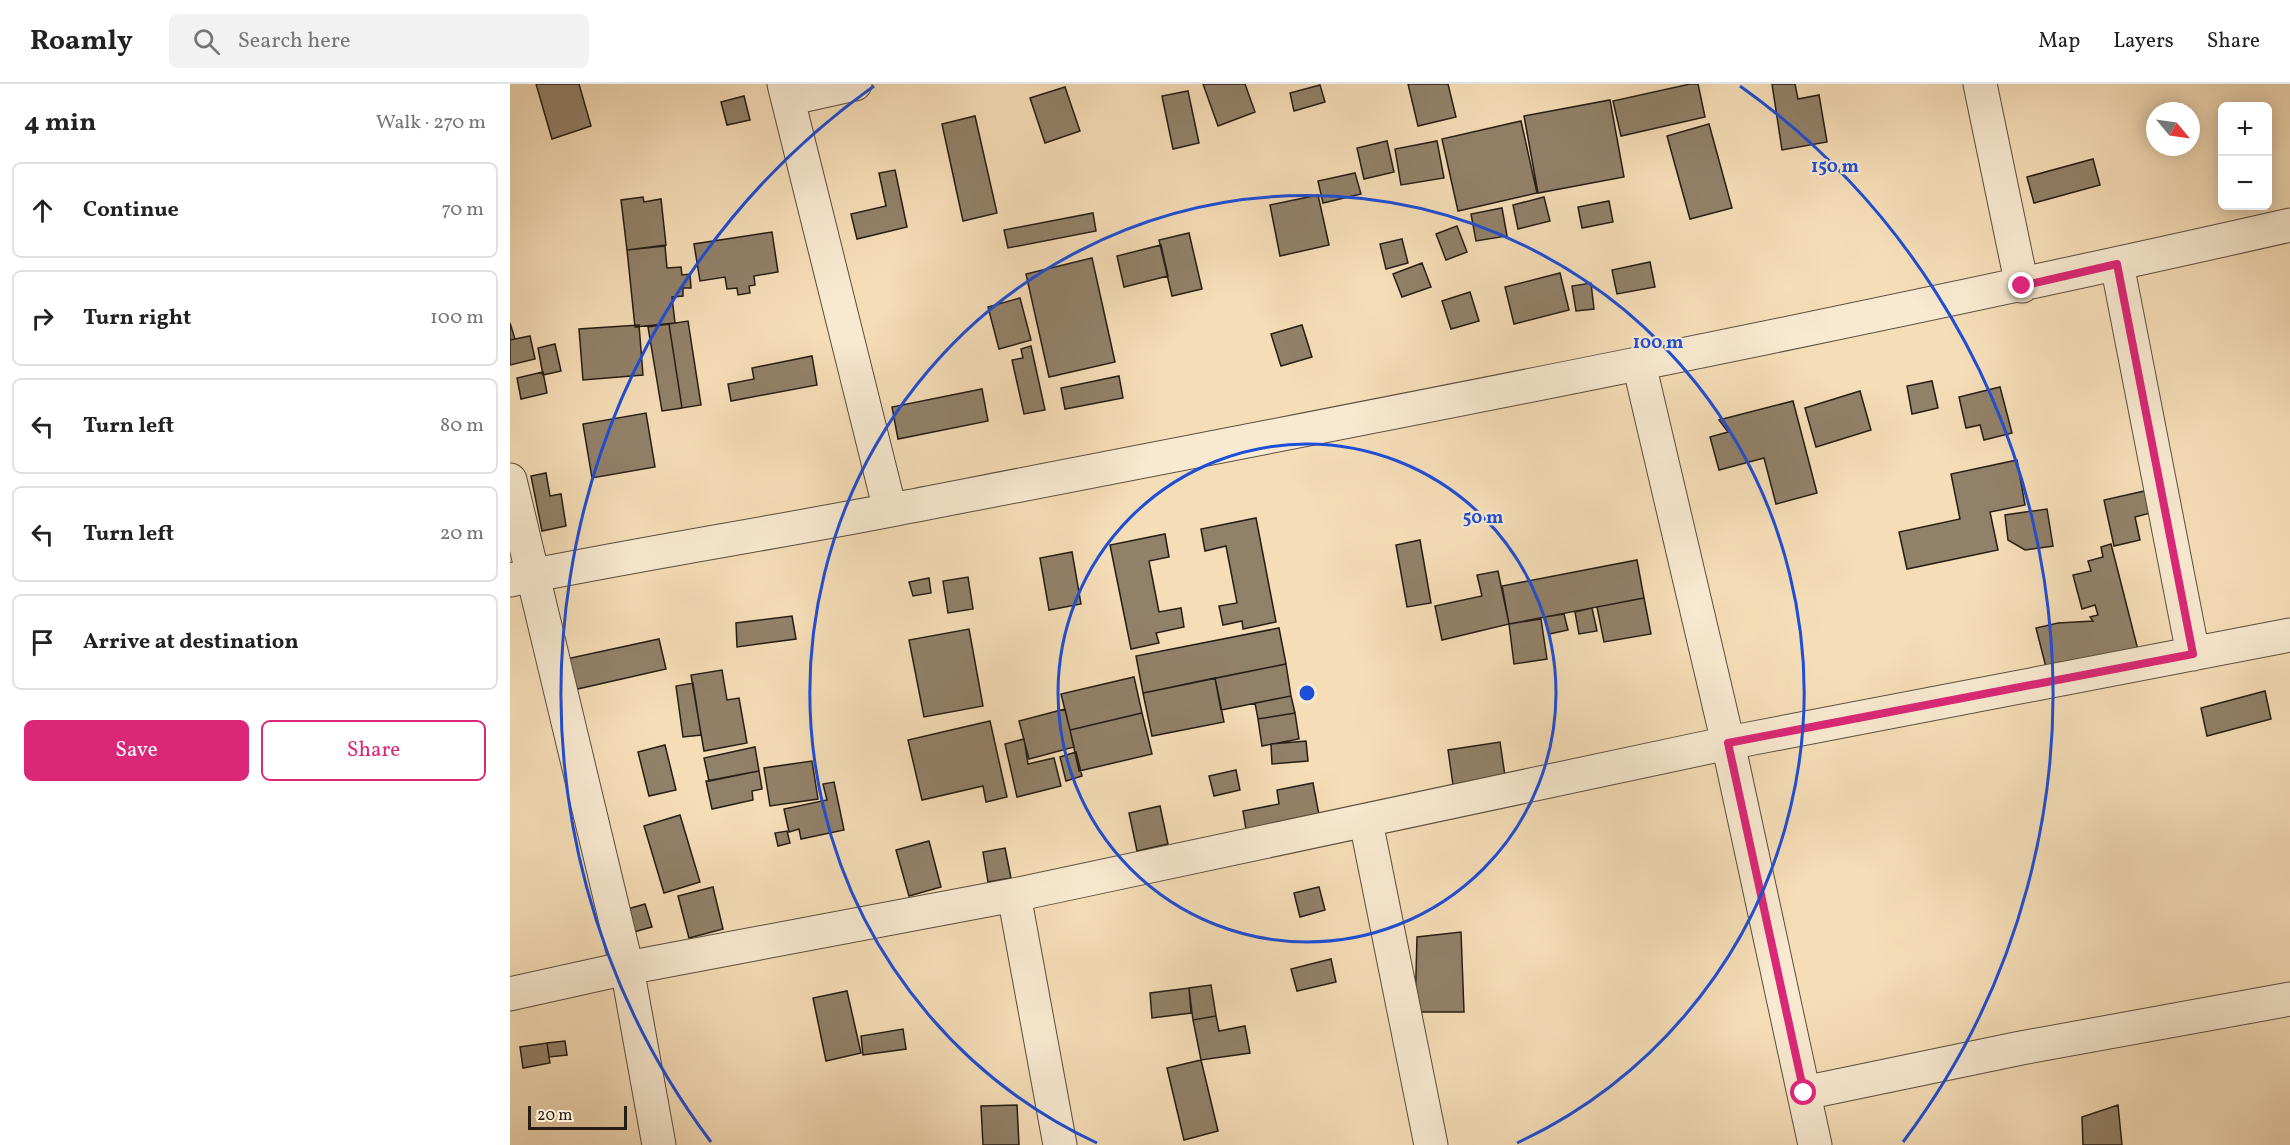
<!DOCTYPE html>
<html lang="en">
<head>
<meta charset="utf-8">
<style>
  body { margin:0; font-family:Vollkorn,serif; background:#f2f2f2; color:#222 }
  .controls { position:absolute; right:18px; top:18px; display:grid; overflow:hidden; border-radius:9px; box-shadow:0 3px 15px #0003 }
  .controls button { width:54px; height:54px; display:grid; place-items:center; padding:0; border:0; border-bottom:2px solid #e0e0e0; background:#fff; color:#222; font:30px sans-serif }
  .compass { position:absolute; left:1636px; top:18px; width:54px; height:54px; border-radius:50%; background:#fff; box-shadow:0 3px 15px #0003; rotate:119deg }
  .scale { position:absolute; left:18px; bottom:15px; width:99px; box-sizing:border-box; padding-left:6px; border:3px solid #261d15; border-top:0; font-size:16px; line-height:21px; white-space:nowrap; color:#261d15; -webkit-text-stroke:4px #f8e9d0; paint-order:stroke }
  .stop { position:absolute; width:18px; height:18px; margin:-14px; border:4px solid #db2777; border-radius:50%; background:#fff }
  .stop.end { background:#db2777; border-color:#fff; box-shadow:0 2px 6px #0008 }
  .list { margin:0; padding:0; list-style:none }
  h2 { display:flex; justify-content:space-between; align-items:center; height:78px; margin:0; padding:0 24px; font-size:26px }
  h2 small { font-size:20px; font-weight:400; color:#767676 }
  .list li { display:grid; grid-template-columns:39px 1fr auto; gap:18px; align-items:center; box-sizing:border-box; height:96px; margin:0 12px 12px; padding:0 12px; border:2px solid #e0e0e0; border-radius:9px }
  .list b { display:block; font-size:22px; white-space:nowrap }
  .list em { font-size:20px; font-style:normal; color:#767676 }
  .actions { display:flex; gap:12px; padding:18px 24px }
  .actions a { flex:1; padding:14px 0; border:2px solid #db2777; border-radius:9px; text-align:center; font-size:21px; color:#db2777 }
  .actions .main { background:#db2777; color:#fff }
  .icon { flex:none; width:33px; height:33px; fill:none; stroke:currentColor; stroke-width:2; stroke-linecap:round; stroke-linejoin:round }
  .map { position:relative; flex:none; width:1780px; height:1061px; overflow:hidden }
  header { display:flex; align-items:center; gap:36px; box-sizing:border-box; height:84px; padding:0 30px; background:#fff; border-bottom:2px solid #e0e0e0 }
  header strong { font-size:28px }
  nav { display:flex; gap:33px; margin-inline-start:auto; font-size:21px }
  .search { width:420px; height:54px; background:#f2f2f2; display:flex; align-items:center; gap:15px; box-sizing:border-box; padding:0 21px; border-radius:9px; color:#767676; font-size:22px }
  main { display:flex }
  aside { flex:1; background:#fff }
  .map>svg:first-child { display:block }
  .building { fill:#928169; stroke:#261d15; stroke-width:1.5 }
  .lines { fill:none; stroke-linecap:round; stroke-linejoin:round }
  .minor-casing { stroke:#5a4d3e; stroke-width:35 }
  .minor { stroke:#f8e9d0; stroke-width:33 }
  .route { stroke:#db2777; stroke-width:8 }
  .ring { fill:none; stroke:#1d4ed8; stroke-width:3 }
  .centre { fill:#1d4ed8; stroke:#f8e9d0; stroke-width:3 }
  .ring-label { font-size:18px; text-anchor:middle; font-weight:bold; fill:#1d4ed8; stroke:#f8e9d0; stroke-width:4.5; stroke-linejoin:round; paint-order:stroke }
</style>
</head>
<body>
<header>
<strong>Roamly</strong>
<div class="search"><svg class="icon" aria-label="search" viewBox="0 0 24 24"><circle cx="10" cy="10" r="6"/><path d="M15 15l6 6"/></svg>Search here</div>
<nav><a>Map</a><a>Layers</a><a>Share</a></nav>
</header>
<main>
<aside>
<h2>4 min<small>Walk · 270 m</small></h2>
<ul class="list">
<li><svg class="icon" aria-label="ahead" viewBox="0 0 24 24"><path d="M12 20V5M6 11l6-6 6 6"/></svg><div><b>Continue</b></div><em>70 m</em></li>
<li><svg class="icon" aria-label="right" viewBox="0 0 24 24"><path d="M7 20v-9h11M14 6l5 5-5 5"/></svg><div><b>Turn right</b></div><em>100 m</em></li>
<li><svg class="icon" aria-label="left" viewBox="0 0 24 24"><path d="M17 20v-9H6M10 6l-5 5 5 5"/></svg><div><b>Turn left</b></div><em>80 m</em></li>
<li><svg class="icon" aria-label="left" viewBox="0 0 24 24"><path d="M17 20v-9H6M10 6l-5 5 5 5"/></svg><div><b>Turn left</b></div><em>20 m</em></li>
<li><svg class="icon" aria-label="arrive" viewBox="0 0 24 24"><path d="M6 21V4h12l-3 4 3 4H6"/></svg><div><b>Arrive at destination</b></div></li>
</ul>
<div class="actions"><a class="main">Save</a><a>Share</a></div>
</aside>
<div class="map">
<svg width="1780" height="1061" viewBox="0 0 1780 1061">
  <rect width="100%" height="100%" fill="#f5ddb7"/>
  <filter id="stains"><feTurbulence type="fractalNoise" baseFrequency=".00333" numOctaves="4"/><feColorMatrix values="0 0 0 0 .2 0 0 0 0 .09 0 0 0 0 .02 0 0 0 .5 -.17"/></filter>
  <radialGradient id="worn" r=".72"><stop offset=".6" stop-color="#630" stop-opacity="0"/><stop offset="1" stop-color="#630" stop-opacity=".3"/></radialGradient>
  <path class="building" d="M26 0H69L81 42 42 55Z
    M693 0H735L745 28 708 42Z
    M898 0H938L946 33 908 42Z
    M1180 0H1188L1195 33 1111 52 1103 17Z
    M1262 0H1285L1288 15 1309 11 1317 58 1272 66Z
    M810 1 815 18 784 27 780 9Z
    M555 3 570 47 535 59 520 14Z
    M678 7 689 59 663 65 652 12Z
    M234 12 240 36 217 41 211 18Z
    M1100 16 1114 93 1028 109 1014 32Z
    M465 32 487 129 453 137 432 40Z
    M1011 37 1027 109 948 127 932 55Z
    M1199 40 1222 124 1180 135 1157 52Z
    M877 57 884 88 854 95 847 64Z
    M927 57 934 94 891 101 885 65Z
    M1583 75 1590 101 1524 119 1517 93Z
    M385 86 397 143 347 155 341 130 376 122 369 89Z
    M845 89 851 110 813 119 808 97Z
    M808 111 819 161 770 172 760 121Z
    M133 113 134 118 151 115 156 161 117 166 111 116Z
    M1034 113 1040 137 1008 145 1003 121Z
    M1099 117 1103 138 1072 144 1068 123Z
    M992 124 997 152 966 157 961 130Z
    M583 129 586 147 498 164 494 146Z
    M947 142 957 168 936 176 926 150Z
    M262 148 268 188 244 192 245 201 239 202 240 209 228 211 227 204 217 205 215 193 190 197 184 160Z
    M679 149 692 205 662 212 649 156Z
    M892 155 898 179 876 185 870 160Z
    M651 161 658 192 614 203 607 172Z
    M155 162 157 184 171 183 172 191 180 190 181 204H173V212L162 213 165 239 125 243 117 166Z
    M582 174 605 278 539 293 516 190Z
    M1140 178 1145 203 1107 210 1102 186Z
    M912 179 921 203 892 213 883 190Z
    M1050 189 1059 226 1004 240 995 203Z
    M1081 199 1084 225 1066 227 1062 202Z
    M960 208 969 237 941 245 932 217Z
    M510 214 521 256 489 265 478 223Z
    M178 237 191 321 172 324 159 240Z
    M0 239 5 255 0 256Z
    M159 240 172 324 152 327 138 243Z
    M129 241 133 291 73 296 69 245Z
    M792 241 802 273 771 282 761 250Z
    M20 252 25 275 0 281V256Z
    M45 260 51 287 33 291 28 264Z
    M521 262 535 326 514 330 502 276 513 274 511 265Z
    M302 272 307 301 221 317 218 300 244 295 242 284Z
    M33 288 37 309 11 315 7 294Z
    M609 292 613 314 555 325 551 304Z
    M1422 297 1428 324 1402 330 1397 302Z
    M1490 303 1502 349 1474 356 1470 341 1456 344 1449 313Z
    M472 305 478 337 388 355 382 323Z
    M1350 307 1361 346 1306 363 1295 324Z
    M1283 317 1307 409 1266 420 1254 374 1209 386 1200 353 1218 348 1209 336Z
    M136 329 145 383 82 394 73 340Z
    M1507 376 1515 421 1480 428 1488 466 1397 485 1389 448 1450 435 1441 390Z
    M36 389 40 412 51 410 56 442 32 447 21 392Z
    M1639 406 1644 428 1625 433 1630 456 1604 462 1594 416Z
    M1537 425 1543 462 1515 466 1498 456 1495 431Z
    M746 434 766 538 733 545 732 537 713 541 709 522 727 519 716 462 695 467 691 445Z
    M655 450 659 473 639 477 649 528 671 524 674 543 646 549 649 559 621 565 600 461Z
    M910 456 921 519 897 523 886 461Z
    M1601 460 1628 566 1538 591 1526 544 1548 539 1583 537 1580 533 1588 531 1585 521 1572 525 1563 491 1581 487 1578 477 1593 473 1591 463Z
    M562 468 571 520 539 526 530 474Z
    M1127 476 1134 514 999 540 992 502Z
    M988 487 999 540 932 556 925 522 972 512 967 491Z
    M458 493 463 525 438 529 433 497Z
    M419 494 421 509 403 512 399 498Z
    M1134 514 1141 550 1094 558 1087 523Z
    M1082 524 1087 547 1069 550 1065 528Z
    M1054 530 1058 546 1039 550 1035 533Z
    M282 532 286 555 227 563 226 539Z
    M1031 535 1037 575 1004 580 999 540Z
    M769 544 776 580 633 609 626 572Z
    M459 545 473 622 414 633 399 556Z
    M149 555 156 585 63 606 56 575Z
    M776 580 781 612 711 626 705 594Z
    M212 586 217 616 229 614 237 659 194 667 181 591Z
    M624 593 632 629 560 646 551 610Z
    M705 594 714 638 642 652 633 609Z
    M183 599 191 651 173 653 166 602Z
    M1755 607 1761 635 1697 652 1691 624Z
    M781 612 785 629 748 635 745 619Z
    M555 625 564 663 519 675 509 637Z
    M632 629 642 670 569 687 560 646Z
    M785 629 789 655 752 662 748 635Z
    M480 637 497 713 476 718 473 702 412 716 398 656Z
    M514 655 518 680 544 674 551 702 507 713 495 660Z
    M796 657 798 677 762 680 761 660Z
    M990 658 995 692 943 701 938 666Z
    M155 661 166 706 139 712 128 668Z
    M245 663 249 687 199 697 194 674Z
    M566 668 572 692 556 697 550 673Z
    M302 677 308 715 260 722 254 684Z
    M726 686 730 706 704 712 699 692Z
    M249 687 252 705 242 707 243 716 202 725 196 697Z
    M324 698 334 746 291 755 289 745 279 748 274 725 317 716 313 700Z
    M803 699 809 731 736 745 733 727 769 720 767 706Z
    M650 722 658 760 627 767 619 729Z
    M170 731 190 798 154 809 134 742Z
    M277 747 280 759 268 762 265 749Z
    M419 757 431 803 399 812 386 766Z
    M495 764 501 794 478 798 473 768Z
    M203 803 213 845 179 854 168 812Z
    M809 803 815 826 790 833 784 809Z
    M135 820 142 843 120 849 114 826Z
    M951 848 954 928H905L907 853Z
    M821 875 826 898 787 907 781 885Z
    M701 901 706 932 683 936 679 904Z
    M679 904 681 929 642 934 640 909Z
    M337 907 351 969 316 977 303 914Z
    M706 932 709 947 735 942 740 969 691 976 683 936Z
    M393 945 396 965 353 971 351 952Z
    M55 957 57 971 39 973 37 959Z
    M37 959 40 979 13 984 10 963Z
    M691 976 708 1047 674 1056 657 984Z
    M507 1021 509 1061H473L471 1022Z
    M1608 1021 1612 1061H1573L1572 1033Z"/>
  <g class="lines">
    <defs>
      <path id="minor" d="M274 0 380 426
        M1470 0 1512 202
        M278 15 345 0
        M1607 180 1683 570
        M1129 280 1218 659 1305 1061
        M0 396 117 884 149 1061
        M0 496C128 470 257 450 386 425 852 335 1317 246 1780 141
        M856 738 921 1061
        M504 811 550 1061
        M0 910 117 884 504 811 1218 659 1780 551
        M1294 1009 1511 964 1780 915"/>
    </defs>
    <use href="#minor" class="minor-casing"/>
    <use href="#minor" class="minor"/>
  </g>
  <g class="lines">
    <path class="route" d="M1294 1009 1218 659 1683 570 1607 180 1512 202"/>
  </g>
  <g class="ring">
    <circle cx="797" cy="609" r="249"/>
    <path d="M587 1059A497 497 0 1 1 1007 1059"/>
    <path d="M201 1058A746 746 0 0 1 364 2M1230 2A746 746 0 0 1 1393 1058"/>
  </g>
  <circle cx="797" cy="609" r="9" class="centre"/>
  <g class="ring-label">
    <text x="1325" y="88">150 m</text>
    <text x="1148" y="264">100 m</text>
    <text x="973" y="439">50 m</text>
  </g>
  <rect width="100%" height="100%" filter="url(#stains)"/>
  <rect width="100%" height="100%" fill="url(#worn)"/>
</svg>
<div class="controls">
<button>+</button>
<button>−</button>
</div>
<svg class="compass" viewBox="-18 -18 36 36"><path d="M0-13l5 13h-10z" fill="#e53935"/><path d="M0 13l5-13h-10z" fill="#767676"/></svg>
<div class="scale">20 m</div>
<div class="stop" style="left:1294px;top:1009px"></div>
<div class="stop end" style="left:1512px;top:202px"></div>
</div>
</main>
</body>
</html>
